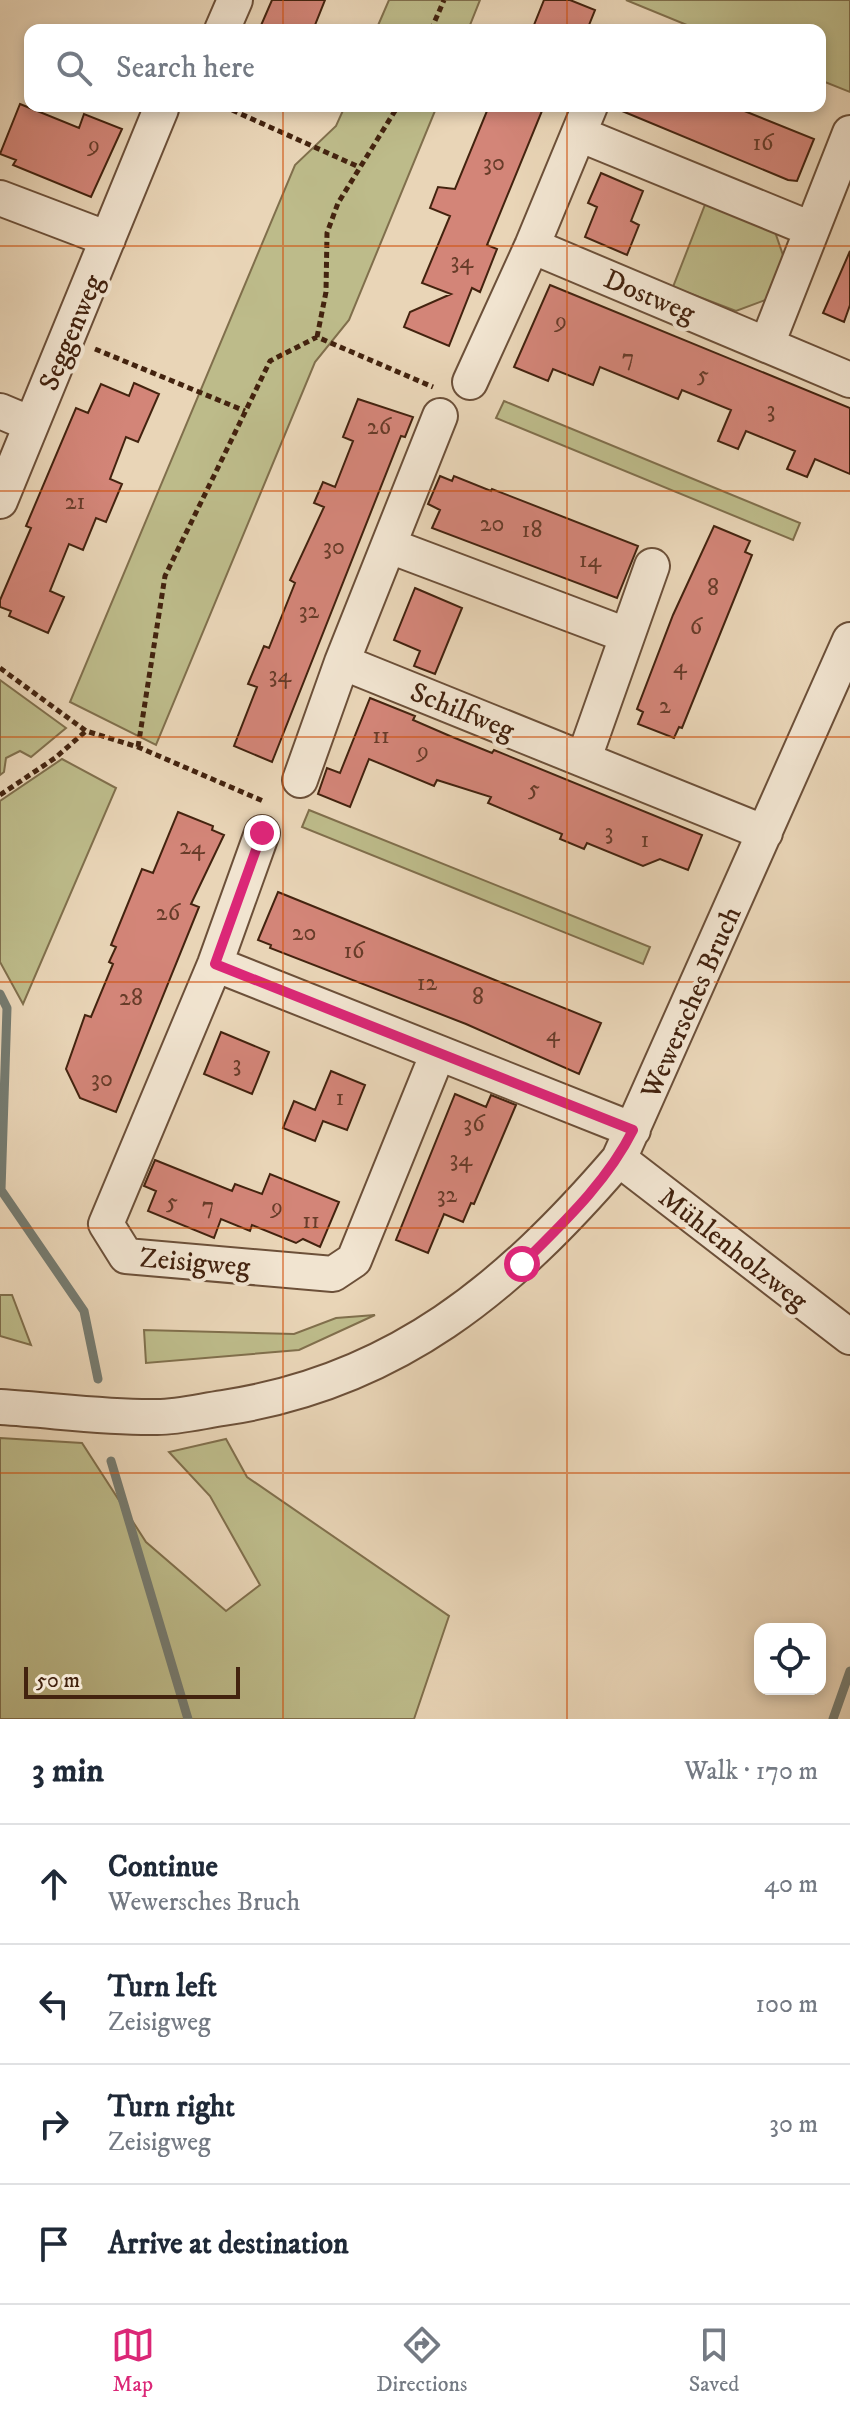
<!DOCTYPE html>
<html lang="en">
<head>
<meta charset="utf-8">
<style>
  body { margin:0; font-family:"IM FELL DW Pica",serif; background:#f6f6f7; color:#1f2937 }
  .controls { position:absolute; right:24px; bottom:24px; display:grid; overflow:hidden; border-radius:16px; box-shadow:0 4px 12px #0003 }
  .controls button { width:72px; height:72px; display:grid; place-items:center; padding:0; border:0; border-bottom:2px solid #e0e1e3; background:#fff; color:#1f2937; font:40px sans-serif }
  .scale { position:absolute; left:24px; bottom:20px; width:216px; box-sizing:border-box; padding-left:8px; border:4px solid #43230f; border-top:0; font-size:22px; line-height:28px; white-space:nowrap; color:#43230f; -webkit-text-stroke:6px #f1e4d0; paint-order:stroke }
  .stop { position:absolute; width:24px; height:24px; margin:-18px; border:6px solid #db2777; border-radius:50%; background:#fff }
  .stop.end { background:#db2777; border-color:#fff; box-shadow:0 2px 8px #0008 }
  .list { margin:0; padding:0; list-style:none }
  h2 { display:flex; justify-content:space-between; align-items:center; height:104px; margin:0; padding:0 32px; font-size:34px }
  h2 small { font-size:26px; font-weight:400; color:#747a83 }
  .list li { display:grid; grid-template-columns:52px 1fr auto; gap:24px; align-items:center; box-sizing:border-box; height:120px; padding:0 32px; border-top:2px solid #e0e1e3 }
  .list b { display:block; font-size:30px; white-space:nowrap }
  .list p { margin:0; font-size:26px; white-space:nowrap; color:#747a83 }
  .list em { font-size:26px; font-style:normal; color:#747a83 }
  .icon { flex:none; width:44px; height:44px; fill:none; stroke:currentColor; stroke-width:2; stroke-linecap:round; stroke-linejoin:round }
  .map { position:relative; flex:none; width:850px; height:1719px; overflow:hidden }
  .search { position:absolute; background:#fff; box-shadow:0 4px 12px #0003; left:24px; right:24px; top:24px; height:88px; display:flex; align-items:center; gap:20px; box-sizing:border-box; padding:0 28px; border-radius:16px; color:#747a83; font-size:30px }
  .sheet { height:584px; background:#fff }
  nav { display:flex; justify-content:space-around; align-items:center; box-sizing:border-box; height:112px; border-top:2px solid #e0e1e3; background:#fff; font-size:22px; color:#747a83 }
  nav a { display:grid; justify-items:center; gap:4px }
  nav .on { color:#db2777 }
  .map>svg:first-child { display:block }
  .green { fill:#bdbb8a; stroke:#806f4c; stroke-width:2 }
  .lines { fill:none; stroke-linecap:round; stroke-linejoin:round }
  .stream { stroke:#767c71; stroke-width:9 }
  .building { fill:#d38578; stroke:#43230f; stroke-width:2 }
  .minor-casing { stroke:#6c5039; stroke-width:38 }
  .path { stroke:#43230f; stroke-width:5; stroke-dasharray:6 4; stroke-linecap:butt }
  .minor { stroke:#f1e4d0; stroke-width:34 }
  .route { stroke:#db2777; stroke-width:10 }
  .grid { fill:none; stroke:#cf510c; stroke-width:2; stroke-opacity:0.55 }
  .labels { text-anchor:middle; stroke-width:8; stroke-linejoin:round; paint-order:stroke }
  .number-label { font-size:24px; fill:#673c29 }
  .street-label { font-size:28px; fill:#43230f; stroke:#f1e4d0 }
</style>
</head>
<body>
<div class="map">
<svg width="850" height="1719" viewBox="0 0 850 1719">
  <rect width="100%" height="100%" fill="#e9d5b7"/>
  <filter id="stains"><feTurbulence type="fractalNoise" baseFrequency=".0025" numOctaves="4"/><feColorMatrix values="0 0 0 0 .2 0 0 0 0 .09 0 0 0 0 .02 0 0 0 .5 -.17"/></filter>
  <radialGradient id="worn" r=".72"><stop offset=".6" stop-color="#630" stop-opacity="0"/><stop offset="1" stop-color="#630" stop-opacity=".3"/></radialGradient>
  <path class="green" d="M389 0H480L468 30H376Z
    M626 0H850V92L820 80V30H699Z
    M345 106H437L349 320 315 362 156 745 70 702 295 165 336 126Z
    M706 202 774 229 784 258 768 299 736 311 673 287Z
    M504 401 800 523 793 540 496 418Z
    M0 680 66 728 31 757 20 751 6 758 4 772 0 775Z
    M62 759 116 788 23 1004 0 962V801Z
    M309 810 650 947 643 964 302 827Z
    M0 1295H12L31 1345 0 1336Z
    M375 1315 299 1350 146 1363 144 1330 294 1334 336 1318Z
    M0 1438 82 1443 146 1542 226 1611 260 1585 210 1496 169 1452 226 1439 247 1477 449 1616 414 1719H0Z"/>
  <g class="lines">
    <path class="stream" d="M0 994 7 1008 1 1190 84 1311 98 1379
      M111 1461 188 1719
      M833 1719 850 1671"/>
  </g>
  <path class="building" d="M272 0H325L313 30H259Z
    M544 0H570L595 10 587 30H532Z
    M20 104 79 128 84 114 122 129 91 197 13 165 16 160 0 154Z
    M489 106H544L487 245 497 249 480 292 472 288 449 346 404 327 410 312 451 294 422 283 450 216 430 208 438 187 455 189Z
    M610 106H732L814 139 797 181 788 180Z
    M601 173 643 191 631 221 639 225 627 255 585 237 597 207 588 203Z
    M850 251V305L844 322 823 313Z
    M550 285 850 408V474L815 459 807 477 787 469 795 451 746 431 738 449 718 441 731 410 682 390 678 399 600 367 593 385 553 369 548 381 514 367Z
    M134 383 159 394 138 442 126 437 110 479 122 484 106 522 96 518 83 550 69 544 50 591 64 597 48 633 9 616 11 611 0 607V600L31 528 26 526 76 408 88 413 101 384 129 396Z
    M358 399 413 417 405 437 401 436 272 762 234 746 257 687 248 684 264 646 269 648 295 583 290 580 324 507 314 503 323 482 335 487 353 441 343 437Z
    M440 476 452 481 454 476 491 491 492 489 638 546 617 598 432 528 440 510 428 504Z
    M714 526 750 541 745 552 752 555 682 728 679 727 674 738 638 724 643 712 637 709 673 615Z
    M415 588 462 608 435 674 414 666 420 651 394 640Z
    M370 698 415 716 413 720 450 736 492 753 494 750 702 835 688 870 660 859 643 866 587 843 584 849 560 839 562 834 488 803 491 797 437 780 434 786 369 759 350 807 318 794 327 768 340 773Z
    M178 812 213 826 212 830 224 835 191 904 199 907 116 1112 80 1098 66 1069 85 1015 91 1017 113 964 109 962 116 947 111 945 142 869 153 873Z
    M278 892 601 1023 579 1074 466 1024 270 948 271 945 258 940Z
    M221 1032 269 1052 252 1094 204 1074Z
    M331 1071 365 1085 347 1130 323 1121 315 1141 283 1128 294 1101 315 1110Z
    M455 1094 486 1107 491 1095 516 1105 474 1204 471 1203 463 1222 444 1214 428 1253 396 1240Z
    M155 1160 232 1191 235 1184 262 1194 270 1174 339 1202 320 1247 303 1239 296 1243 252 1225 250 1231 221 1219 214 1238 148 1211 156 1191 144 1186Z"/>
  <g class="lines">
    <defs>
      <path id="minor" d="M222 30 235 0
        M579 134 811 229
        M0 198 108 239
        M532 246 850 380
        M767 344 850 133
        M470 382 532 246 590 106
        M0 411 31 424
        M0 501 161 109
        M390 546 626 635
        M342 662 765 833
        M584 758 652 566
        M300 780 342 662 440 416
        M262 833 215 964 106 1224 126 1256 333 1274 354 1260 438 1053
        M215 964 633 1130
        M619 1159 850 1337
        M0 1407C52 1410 106 1418 157 1417 179 1417 202 1411 223 1408 396 1382 509 1287 619 1159L850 640"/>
    </defs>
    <use href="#minor" class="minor-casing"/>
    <path class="path" d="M431 30 444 0
      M223 106 359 167
      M317 337 326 292 327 233 338 203 398 106
      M95 349 245 411
      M0 668 86 731 138 747 263 801
      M138 747 165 576 270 361 317 337 433 387
      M0 795 55 758 86 731"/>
    <use href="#minor" class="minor"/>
  </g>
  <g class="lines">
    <path class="route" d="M262 833 215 964 633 1130C607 1182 563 1223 522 1264"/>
  </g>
  <path class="grid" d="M283 0V30M567 0V30M283 106V1719M567 106V1719M0 246H850M0 491H850M0 737H850M0 982H850M0 1228H850M0 1473H850"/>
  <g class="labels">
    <g class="number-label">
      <text x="763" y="150">16</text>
      <text x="94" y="152">9</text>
      <text x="494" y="170">30</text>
      <text x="462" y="268">34</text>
      <text x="561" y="328">9</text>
      <text x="628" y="365">7</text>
      <text x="703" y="382">5</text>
      <text x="771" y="417">3</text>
      <text x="379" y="434">26</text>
      <text x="75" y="509">21</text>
      <text x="492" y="531">20</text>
      <text x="532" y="537">18</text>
      <text x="334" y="554">30</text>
      <text x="590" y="567">14</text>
      <text x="713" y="595">8</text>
      <text x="309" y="618">32</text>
      <text x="696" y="634">6</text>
      <text x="680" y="673">4</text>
      <text x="280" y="682">34</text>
      <text x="665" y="713">2</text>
      <text x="381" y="743">11</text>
      <text x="423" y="758">9</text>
      <text x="534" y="796">5</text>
      <text x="609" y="839">3</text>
      <text x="645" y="847">1</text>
      <text x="192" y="854">24</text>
      <text x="168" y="920">26</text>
      <text x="304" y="940">20</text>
      <text x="354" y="958">16</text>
      <text x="427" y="990">12</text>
      <text x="478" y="1004">8</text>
      <text x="131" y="1005">28</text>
      <text x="553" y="1041">4</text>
      <text x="237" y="1071">3</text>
      <text x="102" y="1086">30</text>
      <text x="340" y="1105">1</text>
      <text x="474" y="1131">36</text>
      <text x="461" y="1166">34</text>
      <text x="447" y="1202">32</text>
      <text x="172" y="1209">5</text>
      <text x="208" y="1213">7</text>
      <text x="277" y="1214">9</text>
      <text x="311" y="1228">11</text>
    </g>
    <g class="street-label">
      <text transform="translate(650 295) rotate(23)" y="10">Dostweg</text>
      <text transform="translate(70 332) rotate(-67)" y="10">Seggenweg</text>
      <text transform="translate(463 710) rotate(22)" y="10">Schilfweg</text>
      <text transform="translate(690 1002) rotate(-66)" y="10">Wewersches Bruch</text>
      <text transform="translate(734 1248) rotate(38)" y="10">Mühlenholzweg</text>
      <text transform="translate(195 1261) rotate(5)" y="10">Zeisigweg</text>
    </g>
  </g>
  <rect width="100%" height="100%" filter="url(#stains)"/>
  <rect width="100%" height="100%" fill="url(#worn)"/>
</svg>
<div class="controls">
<button><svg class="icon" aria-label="locate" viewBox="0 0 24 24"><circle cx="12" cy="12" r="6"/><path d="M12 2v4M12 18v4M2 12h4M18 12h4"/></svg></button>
</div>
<div class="scale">50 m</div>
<div class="stop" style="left:522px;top:1264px"></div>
<div class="stop end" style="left:262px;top:833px"></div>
<div class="search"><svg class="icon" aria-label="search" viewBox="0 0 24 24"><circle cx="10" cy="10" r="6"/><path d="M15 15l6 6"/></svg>Search here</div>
</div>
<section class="sheet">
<h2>3 min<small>Walk · 170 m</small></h2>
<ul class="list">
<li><svg class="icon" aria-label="ahead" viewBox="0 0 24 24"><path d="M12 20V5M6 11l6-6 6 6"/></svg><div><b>Continue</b><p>Wewersches Bruch</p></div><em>40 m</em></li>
<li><svg class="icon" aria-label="left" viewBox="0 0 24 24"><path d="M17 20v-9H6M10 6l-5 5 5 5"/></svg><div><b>Turn left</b><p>Zeisigweg</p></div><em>100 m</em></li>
<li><svg class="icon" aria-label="right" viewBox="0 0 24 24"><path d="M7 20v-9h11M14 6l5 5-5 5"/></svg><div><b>Turn right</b><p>Zeisigweg</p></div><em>30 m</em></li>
<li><svg class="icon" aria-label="arrive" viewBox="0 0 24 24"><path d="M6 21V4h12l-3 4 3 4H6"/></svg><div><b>Arrive at destination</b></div></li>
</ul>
</section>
<nav>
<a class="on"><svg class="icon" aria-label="map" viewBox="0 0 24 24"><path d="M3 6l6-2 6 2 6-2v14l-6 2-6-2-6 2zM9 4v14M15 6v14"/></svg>Map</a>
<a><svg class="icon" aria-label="directions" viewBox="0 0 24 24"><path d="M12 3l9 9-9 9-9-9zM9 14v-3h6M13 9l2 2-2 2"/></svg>Directions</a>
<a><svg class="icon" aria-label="saved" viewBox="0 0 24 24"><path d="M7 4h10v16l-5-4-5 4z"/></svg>Saved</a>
</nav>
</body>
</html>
